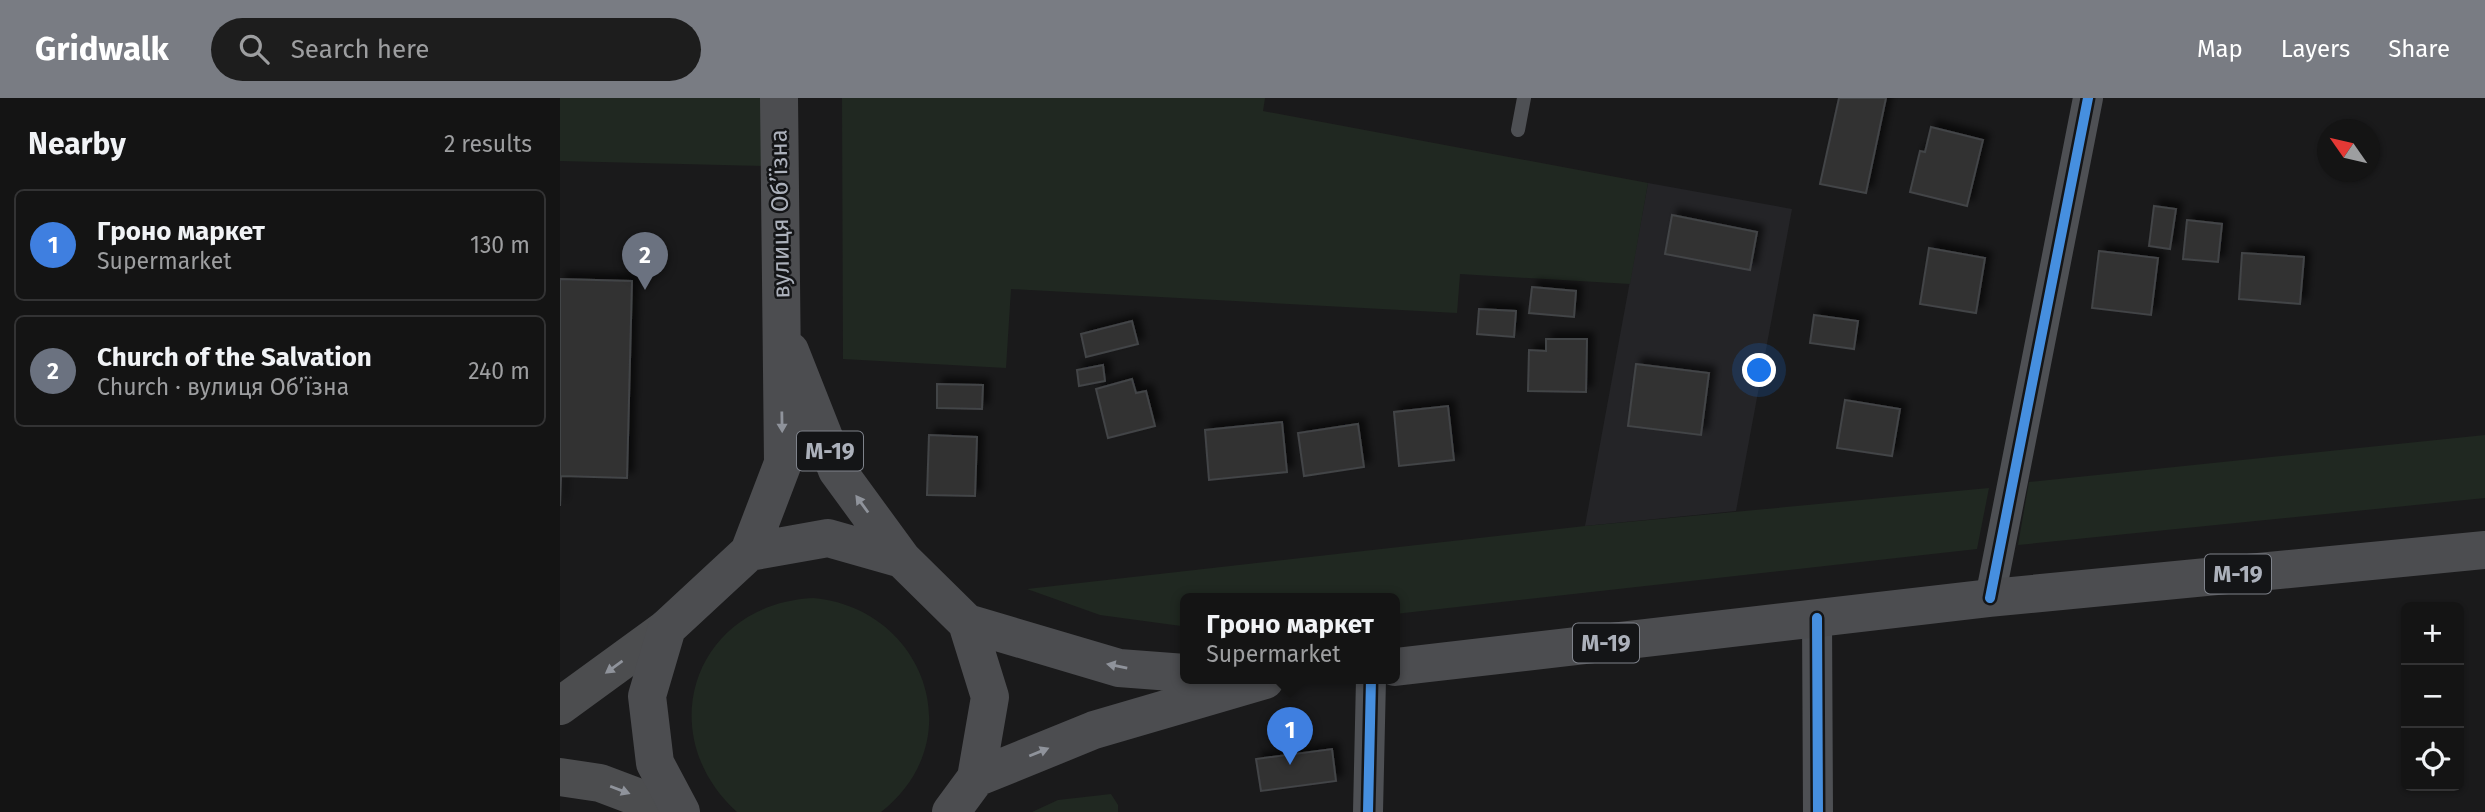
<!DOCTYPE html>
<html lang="en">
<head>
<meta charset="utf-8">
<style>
  body { margin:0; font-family:"Fira Sans",sans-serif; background:#1d1d1d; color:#f1f3f6 }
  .controls { position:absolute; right:21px; bottom:21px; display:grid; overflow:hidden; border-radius:10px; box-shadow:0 2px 5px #0004 }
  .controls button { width:63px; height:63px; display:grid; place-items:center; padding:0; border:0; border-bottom:2px solid #333334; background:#141414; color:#f1f3f6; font:35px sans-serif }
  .compass { position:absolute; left:1757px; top:21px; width:63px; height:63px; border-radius:50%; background:#141414; box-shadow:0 2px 5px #0004; rotate:304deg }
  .you { position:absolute; left:1200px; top:273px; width:24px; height:24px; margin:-18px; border:5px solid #fff; border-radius:50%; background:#1a73e8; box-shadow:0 0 0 10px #1a73e833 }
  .badge { display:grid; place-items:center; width:46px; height:46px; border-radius:50%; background:#797c83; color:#fff; font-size:23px; font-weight:700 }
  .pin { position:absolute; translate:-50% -58px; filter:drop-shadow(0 2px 4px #0008) }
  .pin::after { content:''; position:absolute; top:37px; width:24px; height:21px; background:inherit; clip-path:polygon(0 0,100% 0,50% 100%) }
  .popup { position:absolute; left:620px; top:495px; width:220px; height:91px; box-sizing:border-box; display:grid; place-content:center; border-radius:10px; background:#141414; filter:drop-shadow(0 2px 5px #0005); font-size:23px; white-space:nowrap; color:#9d9ea0 }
  .popup b { font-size:26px; color:#f1f3f6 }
  .popup::after { content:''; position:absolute; left:50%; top:100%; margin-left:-14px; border:14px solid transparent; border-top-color:#141414 }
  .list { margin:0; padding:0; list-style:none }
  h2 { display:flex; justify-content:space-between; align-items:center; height:91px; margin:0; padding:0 28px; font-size:30px }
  h2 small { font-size:23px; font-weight:400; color:#9d9ea0 }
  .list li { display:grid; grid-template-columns:46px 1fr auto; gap:21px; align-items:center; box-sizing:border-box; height:112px; margin:0 14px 14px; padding:0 14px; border:2px solid #333334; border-radius:10px }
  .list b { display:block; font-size:26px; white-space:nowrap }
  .list p { margin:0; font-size:23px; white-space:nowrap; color:#9d9ea0 }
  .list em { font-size:23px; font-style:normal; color:#9d9ea0 }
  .icon { flex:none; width:38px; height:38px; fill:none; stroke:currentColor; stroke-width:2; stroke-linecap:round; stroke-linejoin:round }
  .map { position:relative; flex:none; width:1925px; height:714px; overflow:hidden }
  header { display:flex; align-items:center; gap:42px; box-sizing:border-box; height:98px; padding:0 35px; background:#797c83; color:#fff }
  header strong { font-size:33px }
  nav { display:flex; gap:38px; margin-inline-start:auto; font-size:24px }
  .search { width:490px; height:63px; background:#1d1d1d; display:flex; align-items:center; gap:18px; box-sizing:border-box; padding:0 24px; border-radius:38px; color:#9d9ea0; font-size:26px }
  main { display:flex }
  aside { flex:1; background:#141414 }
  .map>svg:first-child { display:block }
  .built { fill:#242427 }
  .green { fill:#202821 }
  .building { fill:#323233; stroke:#434447; stroke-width:2; filter:url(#shadow) }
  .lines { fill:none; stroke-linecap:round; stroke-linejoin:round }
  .lane { stroke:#4e5054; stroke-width:14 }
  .street { stroke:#4e5054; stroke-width:30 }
  .primary { stroke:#4c4d4f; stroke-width:38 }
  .highway { stroke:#4c4d50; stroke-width:38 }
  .cycleway-casing { stroke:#141517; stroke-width:15 }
  .cycleway { stroke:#468fdf; stroke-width:10 }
  .oneway { fill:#8f939b }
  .labels { text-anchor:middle; stroke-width:5; stroke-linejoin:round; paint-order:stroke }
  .shield { fill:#141517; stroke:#7e828a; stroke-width:2 }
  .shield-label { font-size:23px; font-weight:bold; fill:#acb1bb }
  .street-label { font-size:24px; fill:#acb1bb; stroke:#141517 }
</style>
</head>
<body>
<header>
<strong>Gridwalk</strong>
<div class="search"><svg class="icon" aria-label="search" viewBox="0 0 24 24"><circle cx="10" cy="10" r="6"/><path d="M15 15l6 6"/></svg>Search here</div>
<nav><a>Map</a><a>Layers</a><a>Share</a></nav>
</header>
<main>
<aside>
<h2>Nearby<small>2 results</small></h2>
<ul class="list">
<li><span class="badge" style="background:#3f7fe0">1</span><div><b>Гроно маркет</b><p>Supermarket</p></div><em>130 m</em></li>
<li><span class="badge" style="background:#6b7280">2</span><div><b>Church of the Salvation</b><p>Church · вулиця Об’їзна</p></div><em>240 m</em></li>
</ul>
</aside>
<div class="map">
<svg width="1925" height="714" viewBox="0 0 1925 714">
  <defs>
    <filter id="shadow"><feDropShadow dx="6" dy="-6" stdDeviation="3.5" flood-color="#0009"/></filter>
  </defs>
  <rect width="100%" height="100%" fill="#1a1a1b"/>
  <path class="built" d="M1088 85 1232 111 1176 413 1025 428Z"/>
  <path class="green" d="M0 0H202L203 68 0 63Z
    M282 0H705L703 13 1088 85 1070 186 900 176 897 215 451 191 446 270 283 261Z
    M1925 337V400L1458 447 1469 384Z
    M1429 390 1417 451 835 516V501H625V528H621L540 517 467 491 1025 428Z
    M253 500C364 510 413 642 321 714H177C90 635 135 506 253 500Z
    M551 696 558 707V714H472L498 702Z"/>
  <path class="building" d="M1279 0H1326L1306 95 1260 86Z
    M1371 29 1423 42 1407 108 1350 94 1360 53 1365 54Z
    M1594 108 1616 111 1610 151 1589 148Z
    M1112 117 1197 134 1190 172 1105 156Z
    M1627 122 1662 126 1658 164 1623 161Z
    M1369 150 1425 160 1416 215 1360 206Z
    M1539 153 1598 160 1591 217 1532 210Z
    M1682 155 1744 159 1740 206 1679 201Z
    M0 181 72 183 67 380 1 378 0 408Z
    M972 189 1016 193 1014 219 969 215Z
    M919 211 956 213 954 239 917 236Z
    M1254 217 1298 223 1294 251 1250 245Z
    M572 223 578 246 526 259 521 236Z
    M986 241H1027L1026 294 968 293 969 252 986 253Z
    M1076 266 1149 275 1141 337 1068 328Z
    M543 267 545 283 519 288 517 272Z
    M572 281 576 295 586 293 595 328 548 340 536 291Z
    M377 286 423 287 422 311 377 310Z
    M1285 302 1340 311 1332 358 1277 350Z
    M888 308 894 362 839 368 834 314Z
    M722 324 727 374 649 382 645 332Z
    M798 326 804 369 744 378 738 335Z
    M369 337 417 339 415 398 367 397Z
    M772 651 776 683 701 693 696 661Z"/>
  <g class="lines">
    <path class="lane" d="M958 32 964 0"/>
    <path class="street" d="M1430 500 1528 0
      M1257 520 1258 714
      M808 714 811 581"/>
    <path class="primary" d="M0 608 107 530
      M0 679 40 685 117 714"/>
    <path class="highway" d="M230 253 277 372 342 461 407 525 559 570 625 575
      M189 454 268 440 342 461
      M835 569 1430 500 1925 452
      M416 680 534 632 705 582
      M121 714 95 665 87 598 107 530 189 454 223 365 219 0
      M391 714 416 680 430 599 407 525"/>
    <defs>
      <path id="cycleway" d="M1430 500 1528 0
        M1257 520 1258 714
        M808 714 811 581"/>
    </defs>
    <use href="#cycleway" class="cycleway-casing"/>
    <use href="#cycleway" class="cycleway"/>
  </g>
  <defs><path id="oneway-solid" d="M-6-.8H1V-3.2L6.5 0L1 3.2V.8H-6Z" transform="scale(1.75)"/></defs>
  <g class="oneway">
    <use href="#oneway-solid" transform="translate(222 324) rotate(89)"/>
    <use href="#oneway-solid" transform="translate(302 406) rotate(-126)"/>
    <use href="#oneway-solid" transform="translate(557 568) rotate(-168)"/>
    <use href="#oneway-solid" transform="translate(54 569) rotate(144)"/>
    <use href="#oneway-solid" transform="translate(479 654) rotate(-22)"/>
    <use href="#oneway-solid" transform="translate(60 692) rotate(21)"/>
  </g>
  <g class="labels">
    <g class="shield">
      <rect x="237" y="333.5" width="66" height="39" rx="5"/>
      <rect x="1645" y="456.5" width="66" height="39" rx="5"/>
      <rect x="1013" y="525.5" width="66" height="39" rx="5"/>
    </g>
    <g class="shield-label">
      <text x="270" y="361">М-19</text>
      <text x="1678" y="484">М-19</text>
      <text x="1046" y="553">М-19</text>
    </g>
    <g class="street-label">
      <text transform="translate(220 116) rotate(-91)" y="8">вулиця Об’їзна</text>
    </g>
  </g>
</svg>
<div class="controls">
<button>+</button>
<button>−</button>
<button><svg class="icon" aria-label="locate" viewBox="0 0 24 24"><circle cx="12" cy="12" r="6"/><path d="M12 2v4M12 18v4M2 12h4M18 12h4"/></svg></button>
</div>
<svg class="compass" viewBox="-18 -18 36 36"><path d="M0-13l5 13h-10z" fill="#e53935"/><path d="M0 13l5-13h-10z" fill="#9d9ea0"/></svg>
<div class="you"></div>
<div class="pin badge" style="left:730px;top:667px;background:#3f7fe0">1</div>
<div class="popup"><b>Гроно маркет</b>Supermarket</div>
<div class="pin badge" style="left:85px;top:192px;background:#6b7280">2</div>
</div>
</main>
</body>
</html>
